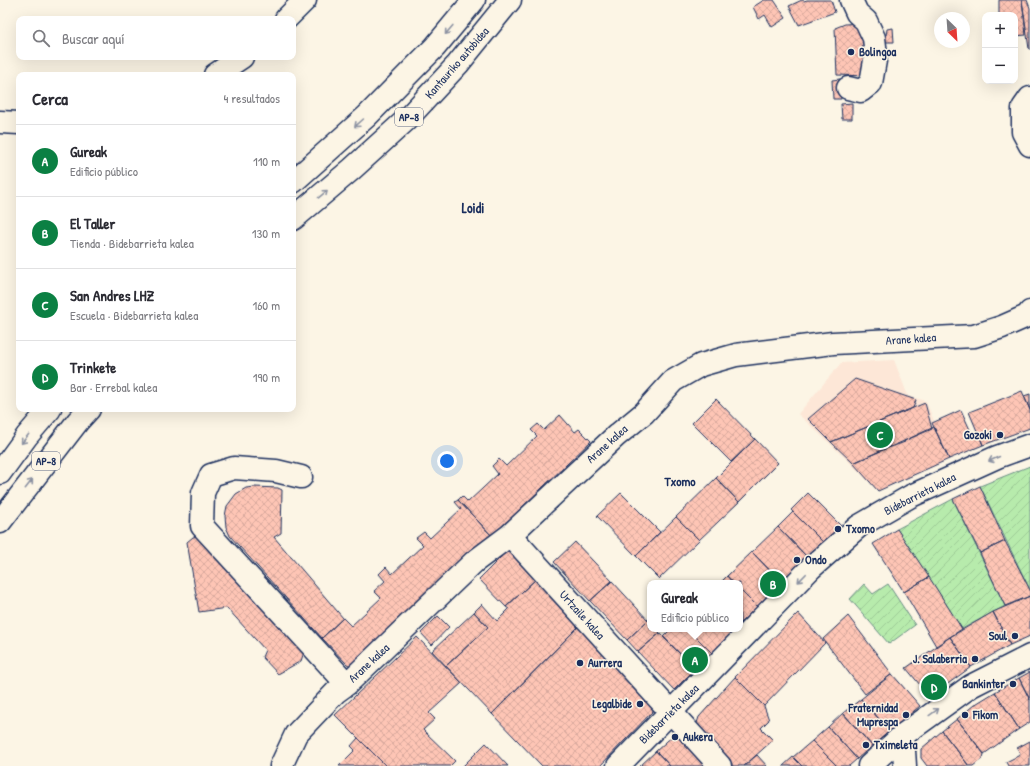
<!DOCTYPE html>
<html lang="es">
<head>
<meta charset="utf-8">
<style>
  body { margin:0; font-family:"Patrick Hand",sans-serif; background:#f7f7f7; color:#2b2b33 }
  .controls { position:absolute; right:12px; top:12px; display:grid; overflow:hidden; border-radius:8px; box-shadow:0 4px 16px #0002 }
  .controls button { width:36px; height:36px; display:grid; place-items:center; padding:0; border:0; border-bottom:1px solid #e1e1e2; background:#fff; color:#2b2b33; font:20px sans-serif }
  .compass { position:absolute; left:934px; top:12px; width:36px; height:36px; border-radius:50%; background:#fff; box-shadow:0 4px 16px #0002; rotate:155deg }
  .you { position:absolute; left:447px; top:461px; width:14px; height:14px; margin:-10px; border:3px solid #fff; border-radius:50%; background:#1a73e8; box-shadow:0 0 0 6px #1a73e833 }
  .badge { display:grid; place-items:center; width:26px; height:26px; border-radius:50%; background:#0b8043; color:#fff; font-size:13px; font-weight:700 }
  .pin { position:absolute; translate:-50% -50%; border:2px solid #fff; box-shadow:0 1px 4px #0006 }
  .popup { position:absolute; left:647px; top:580px; width:96px; height:52px; box-sizing:border-box; display:grid; place-content:center; border-radius:8px; background:#fff; filter:drop-shadow(0 1px 3px #0005); font-size:13px; white-space:nowrap; color:#7c7c81 }
  .popup b { font-size:15px; color:#2b2b33 }
  .popup::after { content:''; position:absolute; left:50%; top:100%; margin-left:-8px; border:8px solid transparent; border-top-color:#fff }
  .list { margin:0; padding:0; list-style:none }
  h2 { display:flex; justify-content:space-between; align-items:center; height:52px; margin:0; padding:0 16px; font-size:17px }
  h2 small { font-size:13px; font-weight:400; color:#7c7c81 }
  .list li { display:grid; grid-template-columns:26px 1fr auto; gap:12px; align-items:center; box-sizing:border-box; height:72px; padding:0 16px; border-top:1px solid #e1e1e2 }
  .list b { display:block; font-size:15px; white-space:nowrap }
  .list p { margin:0; font-size:13px; white-space:nowrap; color:#7c7c81 }
  .list em { font-size:13px; font-style:normal; color:#7c7c81 }
  .icon { flex:none; width:22px; height:22px; fill:none; stroke:currentColor; stroke-width:2; stroke-linecap:round; stroke-linejoin:round }
  .map { position:relative; flex:none; width:1030px; height:766px; overflow:hidden }
  .search { position:absolute; background:#fff; box-shadow:0 4px 16px #0002; left:16px; top:16px; width:280px; height:44px; display:flex; align-items:center; gap:10px; box-sizing:border-box; padding:0 14px; border-radius:8px; color:#7c7c81; font-size:15px }
  .panel { position:absolute; background:#fff; box-shadow:0 4px 16px #0002; left:16px; top:72px; width:280px; height:340px; border-radius:8px }
  .map>svg:first-child { display:block }
  .built { fill:#fde7d7 }
  .garden { fill:url(#garden-furrows); stroke:#698d85 }
  .building { fill:url(#building-cross-hatch); stroke:#1b2f5e }
  .lines { fill:none; stroke-linecap:round; stroke-linejoin:round }
  .minor-casing { stroke:#1b2f5e; stroke-width:25 }
  .highway-casing { stroke:#1b2f5e; stroke-width:25 }
  .minor { stroke:#fcf5e5; stroke-width:22 }
  .highway { stroke:#fcf5e5; stroke-width:22 }
  .oneway { stroke:#8c92a2 }
  .poi-dot { fill:#1b2f5e; stroke:#fcf5e5; stroke-width:1.5 }
  .labels { text-anchor:middle; stroke-width:3; stroke-linejoin:round; paint-order:stroke }
  .shield { fill:#fcf5e5; stroke:#5e6a86; stroke-width:1 }
  .shield-label { font-size:11px; font-weight:bold; fill:#1b2f5e }
  .poi-label { font-size:12px; font-weight:bold; fill:#1b2f5e; stroke:#fcf5e5; text-anchor:start }
  .street-label { font-size:12px; fill:#1b2f5e; stroke:#fcf5e5 }
  .neighbourhood-label { font-size:13px; font-weight:bold; fill:#1b2f5e; stroke:#fcf5e5 }
  .quarter-label { font-size:14px; font-weight:bold; fill:#1b2f5e; stroke:#fcf5e5 }
</style>
</head>
<body>
<div class="map">
<svg width="1030" height="766" viewBox="0 0 1030 766">
  <defs>
    <pattern id="garden-furrows" width="10" height="10" patternUnits="userSpaceOnUse"><rect width="10" height="10" fill="#b7ebac"/><path d="M-1 1l2-2M0 10L10 0M9 11l2-2" fill="none" stroke="#9dca96"/></pattern>
    <pattern id="building-cross-hatch" width="8" height="8" patternUnits="userSpaceOnUse"><rect width="8" height="8" fill="#fec5b5"/><path d="M0 0l8 8M0 8l8-8" fill="none" stroke="#d9aa9e"/></pattern>
  </defs>
  <rect width="100%" height="100%" fill="#fcf5e5"/>
  <filter id="ink" filterUnits="userSpaceOnUse"><feTurbulence type="fractalNoise" baseFrequency=".025" numOctaves="2"/><feDisplacementMap in="SourceGraphic" scale="8" xChannelSelector="R" yChannelSelector="G"/><feConvolveMatrix kernelMatrix="1 2 1 2 8 2 1 2 1" color-interpolation-filters="sRGB"/></filter>
  <g filter="url(#ink)">
    <path class="built" d="M894 360 908 396 926 401 949 459 878 491 843 456 798 414 841 363Z"/>
    <path class="garden" d="M1030 466V590L980 486Z
      M953 499 1005 606 962 629 897 529Z
      M864 584 873 594 888 584 915 625 889 644 850 599Z"/>
    <path class="building" d="M764 0H774L786 18 772 27 765 15 759 19 753 7Z
      M802 0 804 1 807 0H831L835 12 799 25 789 6Z
      M999 0H1022L1026 35 1015 36V15H999Z
      M1022 0H1027L1030 8V49H1029Z
      M863 23 869 76 837 75 835 28 845 24Z
      M893 28 894 42H885L887 29Z
      M840 79 841 99H833L832 80Z
      M852 103V119H842L841 104Z
      M855 379 916 400 913 408 831 442 808 419Z
      M1022 391 1030 410V428L983 445 969 412Z
      M1030 394V410L1024 396Z
      M716 399 755 439 731 462 692 423Z
      M925 403 932 429 853 463 831 442Z
      M961 410 972 434 978 432 983 445 949 459 932 423Z
      M560 415 575 432 579 429 591 441 492 536 458 500 462 496 468 502 498 474 492 466 499 459 506 466 537 436 531 430 538 424 544 430Z
      M934 427 949 459 878 491 853 463 891 446V447L905 442 904 441Z
      M755 439 778 463 739 502 716 478Z
      M716 478 739 502 699 540 676 517Z
      M980 486 1005 541 980 553 953 499Z
      M255 487 278 488 282 490 281 533 274 537 343 618 322 638 230 536 226 527 225 516 227 506 236 494 246 488Z
      M621 493 660 532 636 556 597 516Z
      M808 493 841 526 823 542 791 510Z
      M458 500 492 536 351 666 347 664 322 638 343 618 351 626 381 598 374 591 385 581 379 574 386 567 392 574 423 545 416 538 424 532 430 538 461 509 455 502Z
      M793 512 823 542 808 558 778 527Z
      M676 517 699 540 659 579 636 556Z
      M778 527 808 558 782 583 752 552Z
      M897 529 929 577 904 592 873 544Z
      M198 536 304 652 301 661 278 674 262 657 265 650 227 608 199 612 187 542 193 537Z
      M1005 541 1030 590V596L1005 606 980 553Z
      M575 542 612 581 590 601 554 562Z
      M509 549 537 578 506 607 479 579Z
      M752 552 782 583 757 607 740 590V583H733L727 576Z
      M727 576 733 583H720Z
      M929 577 962 629 936 646 904 592Z
      M537 578 581 624 492 714 446 666 488 627 474 612 482 604 497 621 509 609 506 607Z
      M612 581 648 620 627 640 590 601Z
      M740 590 757 607 740 623Z
      M1030 596V636L1010 645 993 612Z
      M474 612 488 627 446 666 432 651Z
      M993 612 1010 645 971 667 950 637Z
      M798 613 825 643 764 706 735 677Z
      M438 616 449 627 432 645 421 633Z
      M848 616 892 674 865 694 823 639Z
      M648 620 650 622V629H656L660 633 638 652 627 640Z
      M581 624 653 702V711L600 766H542L492 714Z
      M671 629H688L712 653 695 669 663 637Z
      M688 629H735L712 653Z
      M660 633 695 669 674 690 638 652Z
      M417 637 462 683 429 713 435 719 423 730 455 761 450 766H386L335 715Z
      M950 637 971 667 930 697 906 668Z
      M1030 672V700L1019 678Z
      M892 674 920 706 890 731 861 699Z
      M735 677 764 706 769 720 761 728 773 740 744 766H732L699 730 697 723 699 717Z
      M1019 678 1030 700V722L1019 729 995 692Z
      M995 692 1019 729 984 754 957 719 974 705Z
      M861 699 890 731 872 746 843 713Z
      M843 713 872 746 857 759 828 727Z
      M957 719 984 754 983 758 973 766H969L942 731Z
      M828 727 857 759 849 766H837L812 741Z
      M942 731 969 766H927L921 758V749Z
      M676 733 707 766H670L656 751Z
      M358 738 386 766H339L355 750 351 746Z
      M812 741 837 766H802L793 757Z
      M1030 741V766H1008L1006 762 1020 755 1019 753H1020L1017 748Z
      M486 743 508 766H463Z
      M656 751 670 766H640Z
      M757 755 767 766H744Z
      M793 757 802 766H783Z"/>
    <g class="lines">
      <defs>
        <path id="minor" d="M286 19 305 0
          M215 75 242 57
          M848 88 861 91 871 83 876 55 874 38 866 21 857 13 851 0
          M1030 98 1023 108V132L1030 145
          M0 122 19 123
          M301 477 276 471 234 468 211 475 203 493 202 526 347 684
          M510 535 720 766
          M903 735 905 766
          M281 766 296 734 336 692 347 684 474 562 510 535 616 436 644 413 673 381 701 365 736 355 833 343 974 336 1002 327 1027 316 1030 312
          M618 766 811 568 859 526 911 496 997 457 1030 445
          M869 766 903 735 971 686 1030 656"/>
        <path id="highway" d="M293 182 367 116 435 47 474 0
          M293 219 352 169 406 120 458 64 510 0
          M0 473 27 436 50 409
          M0 522 78 421 89 409"/>
      </defs>
      <use href="#minor" class="minor-casing"/>
      <use href="#highway" class="highway-casing"/>
      <use href="#minor" class="minor"/>
      <use href="#highway" class="highway"/>
    </g>
    <defs><path id="oneway-shaft" d="M-6 0H5M1.5-3L5.5 0L1.5 3" fill="none" stroke-width="1.6" stroke-linecap="round" stroke-linejoin="round"/></defs>
    <g class="oneway">
      <use href="#oneway-shaft" transform="translate(449 30) rotate(130)"/>
      <use href="#oneway-shaft" transform="translate(359 123) rotate(138)"/>
      <use href="#oneway-shaft" transform="translate(323 194) rotate(-40)"/>
      <use href="#oneway-shaft" transform="translate(25 439) rotate(128)"/>
      <use href="#oneway-shaft" transform="translate(994 459) rotate(156)"/>
      <use href="#oneway-shaft" transform="translate(29 484) rotate(-52)"/>
      <use href="#oneway-shaft" transform="translate(802 578) rotate(134)"/>
      <use href="#oneway-shaft" transform="translate(934 712) rotate(-36)"/>
    </g>
  </g>
  <g class="poi-dot">
    <circle cx="851" cy="52" r="4"/>
    <circle cx="1000" cy="435" r="4"/>
    <circle cx="838" cy="529" r="4"/>
    <circle cx="797" cy="560" r="4"/>
    <circle cx="1015" cy="636" r="4"/>
    <circle cx="975" cy="659" r="4"/>
    <circle cx="580" cy="663" r="4"/>
    <circle cx="1013" cy="684" r="4"/>
    <circle cx="640" cy="704" r="4"/>
    <circle cx="906" cy="715" r="4"/>
    <circle cx="965" cy="715" r="4"/>
    <circle cx="675" cy="737" r="4"/>
    <circle cx="866" cy="745" r="4"/>
  </g>
  <g class="labels">
    <g class="shield">
      <rect x="395" y="108" width="28" height="18" rx="3"/>
      <rect x="32" y="452" width="28" height="18" rx="3"/>
    </g>
    <g class="shield-label">
      <text x="409" y="121">AP-8</text>
      <text x="46" y="465">AP-8</text>
    </g>
    <g class="poi-label">
      <text x="859" y="56">Bolingoa</text>
      <text x="992" y="439" text-anchor="end">Gozoki</text>
      <text x="846" y="533">Txomo</text>
      <text x="805" y="564">Ondo</text>
      <text x="1007" y="640" text-anchor="end">Soul</text>
      <text x="967" y="663" text-anchor="end">J. Salaberria</text>
      <text x="588" y="667">Aurrera</text>
      <text x="1005" y="688" text-anchor="end">Bankinter</text>
      <text x="632" y="708" text-anchor="end">Legalbide</text>
      <text x="898" y="712" text-anchor="end">Fraternidad<tspan x="898" dy="14">Muprespa</tspan></text>
      <text x="973" y="719">Fikom</text>
      <text x="683" y="741">Aukera</text>
      <text x="874" y="749">Tximeleta</text>
    </g>
    <g class="street-label">
      <text transform="translate(457 63) rotate(-49)" y="4">Kantauriko autobidea</text>
      <text transform="translate(911 339) rotate(-4)" y="4">Arane kalea</text>
      <text transform="translate(607 444) rotate(-42)" y="4">Arane kalea</text>
      <text transform="translate(920 494) rotate(-27)" y="4">Bidebarrieta kalea</text>
      <text transform="translate(582 615) rotate(48)" y="4">Urtzaile kalea</text>
      <text transform="translate(369 663) rotate(-43)" y="4">Arane kalea</text>
      <text transform="translate(669 714) rotate(-45)" y="4">Bidebarrieta kalea</text>
    </g>
    <g class="neighbourhood-label">
      <text x="680" y="486">Txomo</text>
    </g>
    <g class="quarter-label">
      <text x="473" y="213">Loidi</text>
    </g>
  </g>
</svg>
<div class="controls">
<button>+</button>
<button>−</button>
</div>
<svg class="compass" viewBox="-18 -18 36 36"><path d="M0-13l5 13h-10z" fill="#e53935"/><path d="M0 13l5-13h-10z" fill="#7c7c81"/></svg>
<div class="you"></div>
<div class="pin badge" style="left:695px;top:660px">A</div>
<div class="popup"><b>Gureak</b>Edificio público</div>
<div class="pin badge" style="left:773px;top:584px">B</div>
<div class="pin badge" style="left:880px;top:435px">C</div>
<div class="pin badge" style="left:934px;top:687px">D</div>
<div class="search"><svg class="icon" aria-label="search" viewBox="0 0 24 24"><circle cx="10" cy="10" r="6"/><path d="M15 15l6 6"/></svg>Buscar aquí</div>
<section class="panel">
<h2>Cerca<small>4 resultados</small></h2>
<ul class="list">
<li><span class="badge">A</span><div><b>Gureak</b><p>Edificio público</p></div><em>110 m</em></li>
<li><span class="badge">B</span><div><b>El Taller</b><p>Tienda · Bidebarrieta kalea</p></div><em>130 m</em></li>
<li><span class="badge">C</span><div><b>San Andres LHZ</b><p>Escuela · Bidebarrieta kalea</p></div><em>160 m</em></li>
<li><span class="badge">D</span><div><b>Trinkete</b><p>Bar · Errebal kalea</p></div><em>190 m</em></li>
</ul>
</section>
</div>
</body>
</html>
